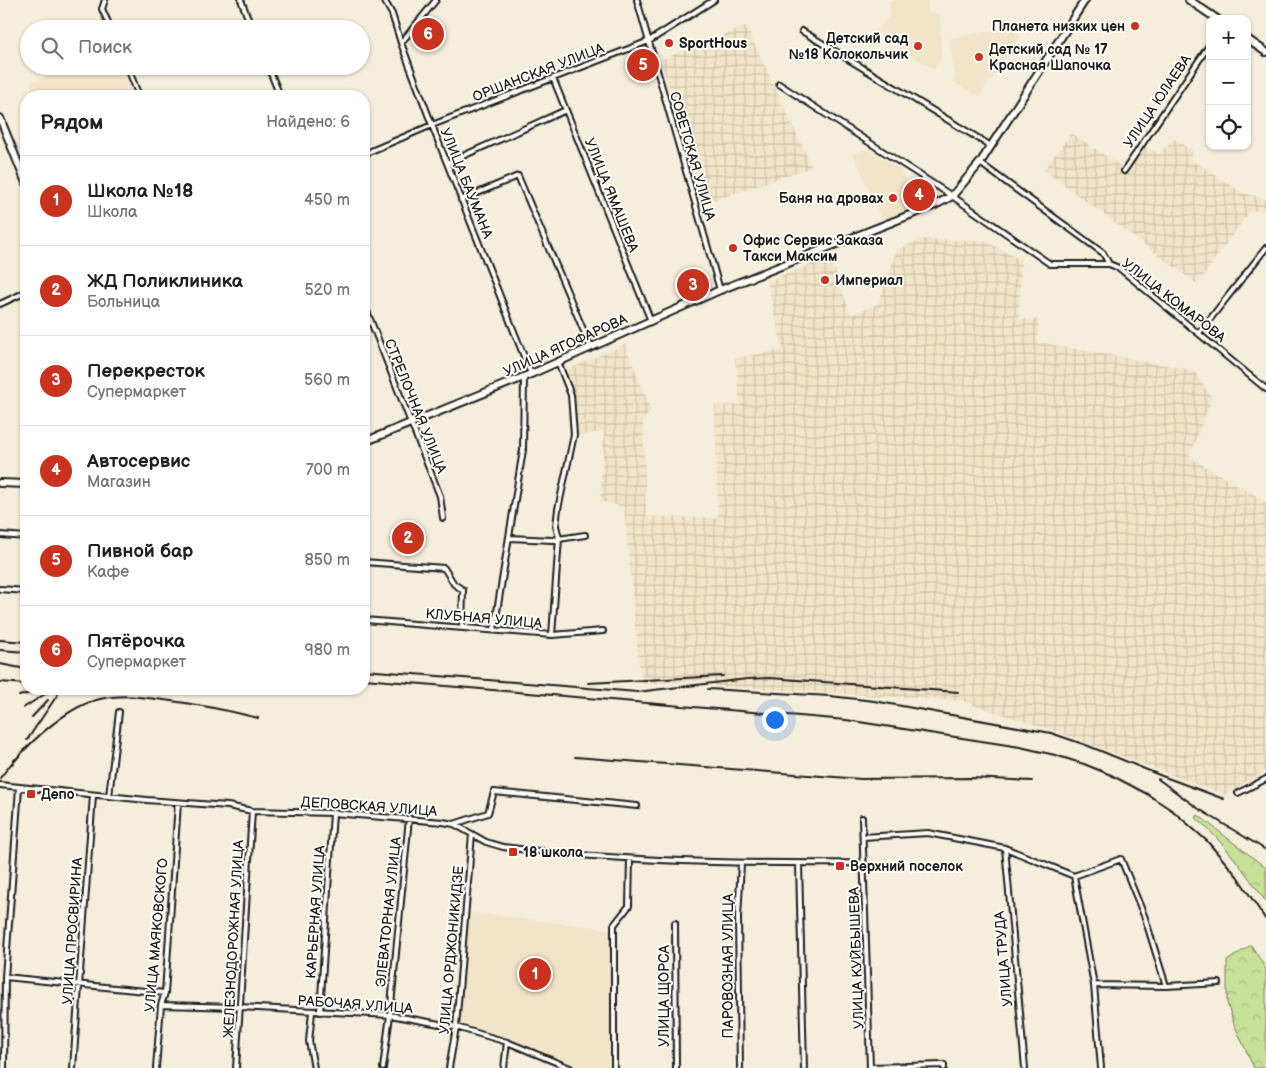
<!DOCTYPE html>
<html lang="ru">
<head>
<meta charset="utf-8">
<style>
  body { margin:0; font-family:"Balsamiq Sans",sans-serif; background:#f2f2f2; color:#202124 }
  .controls { position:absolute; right:15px; top:15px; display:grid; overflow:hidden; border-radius:10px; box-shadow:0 1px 4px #0004 }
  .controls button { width:45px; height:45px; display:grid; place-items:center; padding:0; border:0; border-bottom:1px solid #e0e0e0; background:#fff; color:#202124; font:25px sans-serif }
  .you { position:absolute; left:774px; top:719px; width:18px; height:18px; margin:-12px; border:4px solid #fff; border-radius:50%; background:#1a73e8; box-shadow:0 0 0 8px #1a73e833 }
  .badge { display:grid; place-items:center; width:32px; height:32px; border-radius:50%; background:#c8321e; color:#fff; font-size:16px; font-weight:700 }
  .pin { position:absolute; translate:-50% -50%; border:2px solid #fff; box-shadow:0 1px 5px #0006 }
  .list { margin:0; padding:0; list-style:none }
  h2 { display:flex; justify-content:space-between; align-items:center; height:65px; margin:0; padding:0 20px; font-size:21px }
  h2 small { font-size:16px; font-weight:400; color:#757577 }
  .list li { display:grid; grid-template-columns:32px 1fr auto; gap:15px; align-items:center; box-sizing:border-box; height:90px; padding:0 20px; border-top:1px solid #e0e0e0 }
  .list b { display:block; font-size:19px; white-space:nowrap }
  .list p { margin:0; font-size:16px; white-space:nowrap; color:#757577 }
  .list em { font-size:16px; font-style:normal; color:#757577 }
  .icon { flex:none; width:28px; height:28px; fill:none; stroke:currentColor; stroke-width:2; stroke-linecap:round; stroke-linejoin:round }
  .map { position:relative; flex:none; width:1266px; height:1068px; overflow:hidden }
  .search { position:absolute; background:#fff; box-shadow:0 1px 4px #0004; left:20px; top:20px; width:350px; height:55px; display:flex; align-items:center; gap:12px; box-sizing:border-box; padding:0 18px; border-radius:28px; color:#757577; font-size:19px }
  .panel { position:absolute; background:#fff; box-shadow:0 1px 4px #0004; left:20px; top:90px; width:350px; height:605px; border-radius:20px }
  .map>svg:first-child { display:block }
  .built { fill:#f2e4c9 }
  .industrial { fill:url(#industrial-grid) }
  .forest { fill:url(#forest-crowns); stroke:#727e5a }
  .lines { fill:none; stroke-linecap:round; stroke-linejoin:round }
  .street-casing { stroke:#1c1c1c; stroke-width:8 }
  .primary-casing { stroke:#1c1c1c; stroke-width:10 }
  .street { stroke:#fdfcf7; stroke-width:4 }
  .primary { stroke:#fdfcf7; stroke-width:6 }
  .rail { stroke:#1c1c1c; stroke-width:2 }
  .poi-dot { fill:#c8321e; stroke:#fdfcf7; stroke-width:2 }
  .labels { text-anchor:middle; stroke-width:4; stroke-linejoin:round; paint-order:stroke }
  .poi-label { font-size:14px; font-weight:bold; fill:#1c1c1c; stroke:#fdfcf7; text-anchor:start }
  .street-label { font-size:14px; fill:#1c1c1c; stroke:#fdfcf7 }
</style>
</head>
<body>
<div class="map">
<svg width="1266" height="1068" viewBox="0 0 1266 1068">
  <defs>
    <pattern id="industrial-grid" width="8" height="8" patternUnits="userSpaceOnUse" patternTransform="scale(1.25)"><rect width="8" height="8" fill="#f2e4c9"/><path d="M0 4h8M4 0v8" fill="none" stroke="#cfc3ac"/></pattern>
    <pattern id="forest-crowns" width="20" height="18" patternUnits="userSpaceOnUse" patternTransform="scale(1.25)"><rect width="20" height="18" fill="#c7e198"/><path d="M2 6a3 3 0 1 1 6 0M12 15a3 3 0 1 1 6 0" fill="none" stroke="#aac082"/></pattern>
  </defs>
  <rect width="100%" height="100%" fill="#f6eedc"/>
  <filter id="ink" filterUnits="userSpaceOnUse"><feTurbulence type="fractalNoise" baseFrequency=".02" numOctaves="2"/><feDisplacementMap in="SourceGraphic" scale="10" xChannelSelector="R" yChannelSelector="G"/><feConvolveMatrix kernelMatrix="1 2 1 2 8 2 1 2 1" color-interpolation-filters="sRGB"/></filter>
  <g filter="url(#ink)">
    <path class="built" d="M890 0H928V13H940L941 58 934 69 874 33 890 15Z
      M1006 27 1021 36 979 97 952 81 955 76 949 39Z
      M72 66H121L133 96H35L30 83Z
      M867 149 901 170 917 207 882 220 853 153Z
      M467 912 611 929 609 1068H581L456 1020Z"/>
    <path class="industrial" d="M746 26 812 167 706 203 660 60Z
      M1071 133 1124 168 1140 144 1159 154 1174 139 1193 151 1190 159 1243 193 1266 199V211H1250L1197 284 1044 170Z
      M922 239 985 241 1021 260 1019 319 1039 320 1037 342 1193 370 1212 398 1189 457 1266 502V771L1224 795 1072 737 962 701 715 686 714 680 641 684 624 507 600 501 604 432 578 435 573 396 565 371 625 344 651 411 643 420 646 516 718 518 715 406 740 405 735 358 783 350 767 281 830 257 851 315 878 304 897 250Z"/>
    <path class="forest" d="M1198 815 1266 868V902C1245 872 1224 842 1196 818Z
      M1251 945 1266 969V1068H1254L1234 1024 1227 1003V961Z"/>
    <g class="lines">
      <defs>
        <path id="street" d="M105 0 102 9 111 29
          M241 0 252 29
          M384 0 392 14 401 43 435 133 531 374
          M637 0 720 290
          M802 31 991 146
          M401 43 436 0
          M127 66 139 96
          M268 66 280 96
          M553 78 651 321
          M779 84 952 196 1050 264H1109L1119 268 1266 389
          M364 154 432 125 649 41 714 0
          M447 163 566 110
          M980 163 1103 253 1109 264
          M1124 171 1210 44
          M461 200 518 176 591 348
          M0 304 26 292
          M364 304 440 496 443 518
          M1199 333 1266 248
          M0 535 26 537
          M510 538 552 540 585 535
          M364 562 444 568 454 584 463 590 462 628
          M0 589 26 591
          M364 620 552 635 603 631
          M494 630 523 450 524 377
          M552 635 559 538 556 526 558 509 574 435 571 395 558 362
          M0 785 147 800 228 806 252 811 333 813 443 822 454 824 486 842 503 847C623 862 743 864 864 863
          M1238 793 1266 779
          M109 796 119 712
          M862 818 870 1068
          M454 824 488 813 494 792 637 806
          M863 837 928 833 1005 848 1074 876 1121 859 1145 918 1166 986
          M1005 848 1025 1068
          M799 864 804 1068
          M1074 876 1094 985 1101 1068
          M675 923 676 1068
          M5 977 165 993
          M1094 985 1166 986 1219 983
          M161 1005 240 1007 390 1015 456 1027 507 1042 570 1068
          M312 1012 309 1041 314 1068
          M320 1012 333 813
          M870 1067 944 1065V1068
          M4 1068 5 977 19 788
          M73 1068 93 795
          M156 1068 161 1005 165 993 178 803
          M236 1068 252 811
          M383 1068 390 1015 409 818
          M449 1068 456 1027 472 834
          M504 1068 507 1042
          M614 1068V925L629 906 630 859
          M740 1068 738 917 741 864"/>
        <path id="primary" d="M1189 0 1217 19
          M1247 39 1266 52
          M0 118 26 183
          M364 442 531 374 720 290 935 205 952 196 980 163 1085 0
          M0 483 26 484"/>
      </defs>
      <use href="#street" class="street-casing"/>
      <use href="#primary" class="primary-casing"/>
      <use href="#street" class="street"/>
      <use href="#primary" class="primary"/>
      <path class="rail" d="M0 640 26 642
        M0 650 26 652
        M0 664 26 669
        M364 670 637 692 747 679 770 678 958 692
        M364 679 846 720 1020 747 1055 755 1084 764 1111 775 1147 794 1173 811 1207 841 1237 876 1266 920
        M0 682 26 684
        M588 683 723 676
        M137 689 163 692
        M708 689 830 696 874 701 1051 733 1086 745 1162 776 1224 799
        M19 696 45 689
        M23 708 53 689
        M32 717 48 700
        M27 740 58 694
        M575 757 861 779 971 778 1032 781
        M12 764C32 740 68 706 100 699 121 694 143 697 164 700 196 704 227 710 258 718
        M0 778 15 759
        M1158 779 1199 809 1266 850"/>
    </g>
  </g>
  <g class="poi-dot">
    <circle cx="1135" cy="26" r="5"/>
    <circle cx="669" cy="43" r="5"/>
    <circle cx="918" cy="46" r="5"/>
    <circle cx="979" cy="57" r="5"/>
    <circle cx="893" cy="198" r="5"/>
    <circle cx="733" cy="248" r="5"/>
    <circle cx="825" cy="280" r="5"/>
    <rect x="26" y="789" width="10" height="10" rx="2.5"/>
    <rect x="508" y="847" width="10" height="10" rx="2.5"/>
    <rect x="835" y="861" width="10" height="10" rx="2.5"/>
  </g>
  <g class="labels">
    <g class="poi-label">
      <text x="1125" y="31" text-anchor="end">Планета низких цен</text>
      <text x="908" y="43" text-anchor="end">Детский сад<tspan x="908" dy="16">№18 Колокольчик</tspan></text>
      <text x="679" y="48">SportHous</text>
      <text x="989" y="54">Детский сад № 17<tspan x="989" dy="16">Красная Шапочка</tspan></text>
      <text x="883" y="203" text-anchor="end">Баня на дровах</text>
      <text x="743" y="245">Офис Сервис Заказа<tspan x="743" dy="16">Такси Максим</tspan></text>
      <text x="835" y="285">Империал</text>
      <text x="41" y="799">Депо</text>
      <text x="523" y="857">18 школа</text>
      <text x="850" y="871">Верхний поселок</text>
    </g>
    <g class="street-label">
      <text transform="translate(538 72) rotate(-21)" y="5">ОРШАНСКАЯ УЛИЦА</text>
      <text transform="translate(1157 101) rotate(-56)" y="5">УЛИЦА ЮЛАЕВА</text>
      <text transform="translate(693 156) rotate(74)" y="5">СОВЕТСКАЯ УЛИЦА</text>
      <text transform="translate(467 183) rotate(68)" y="5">УЛИЦА БАУМАНА</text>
      <text transform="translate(612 195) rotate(68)" y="5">УЛИЦА ЯМАШЕВА</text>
      <text transform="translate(1174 300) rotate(38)" y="5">УЛИЦА КОМАРОВА</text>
      <text transform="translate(565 345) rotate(-24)" y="5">УЛИЦА ЯГОФАРОВА</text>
      <text transform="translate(416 406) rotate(68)" y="5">СТРЕЛОЧНАЯ УЛИЦА</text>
      <text transform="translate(484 618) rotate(5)" y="5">КЛУБНАЯ УЛИЦА</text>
      <text transform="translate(369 806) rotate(4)" y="5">ДЕПОВСКАЯ УЛИЦА</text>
      <text transform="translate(315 912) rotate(-86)" y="5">КАРЬЕРНАЯ УЛИЦА</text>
      <text transform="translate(388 912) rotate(-84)" y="5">ЭЛЕВАТОРНАЯ УЛИЦА</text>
      <text transform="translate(72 931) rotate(-86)" y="5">УЛИЦА ПРОСВИРИНА</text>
      <text transform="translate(156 935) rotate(-85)" y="5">УЛИЦА МАЯКОВСКОГО</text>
      <text transform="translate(233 939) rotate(-87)" y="5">ЖЕЛЕЗНОДОРОЖНАЯ УЛИЦА</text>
      <text transform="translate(451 950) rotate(-85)" y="5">УЛИЦА ОРДЖОНИКИДЗЕ</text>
      <text transform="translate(856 958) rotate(-92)" y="5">УЛИЦА КУЙБЫШЕВА</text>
      <text transform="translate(1003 959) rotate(-95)" y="5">УЛИЦА ТРУДА</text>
      <text transform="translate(728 966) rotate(-90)" y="5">ПАРОВОЗНАЯ УЛИЦА</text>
      <text transform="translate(664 996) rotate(-90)" y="5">УЛИЦА ЩОРСА</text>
      <text transform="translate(355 1004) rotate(4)" y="5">РАБОЧАЯ УЛИЦА</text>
    </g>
  </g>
</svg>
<div class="controls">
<button>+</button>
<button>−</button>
<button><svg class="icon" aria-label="locate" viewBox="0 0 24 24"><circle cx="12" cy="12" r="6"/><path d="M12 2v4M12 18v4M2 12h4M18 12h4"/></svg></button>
</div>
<div class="you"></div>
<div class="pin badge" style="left:535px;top:974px">1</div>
<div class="pin badge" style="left:408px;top:538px">2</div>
<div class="pin badge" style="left:693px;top:285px">3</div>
<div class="pin badge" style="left:919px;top:195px">4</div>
<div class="pin badge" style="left:643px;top:65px">5</div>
<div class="pin badge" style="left:428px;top:34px">6</div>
<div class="search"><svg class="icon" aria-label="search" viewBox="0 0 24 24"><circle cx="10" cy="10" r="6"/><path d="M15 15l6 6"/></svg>Поиск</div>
<section class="panel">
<h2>Рядом<small>Найдено: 6</small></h2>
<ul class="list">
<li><span class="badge">1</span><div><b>Школа №18</b><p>Школа</p></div><em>450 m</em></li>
<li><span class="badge">2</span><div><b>ЖД Поликлиника</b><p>Больница</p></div><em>520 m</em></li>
<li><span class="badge">3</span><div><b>Перекресток</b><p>Супермаркет</p></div><em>560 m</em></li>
<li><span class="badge">4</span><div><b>Автосервис</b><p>Магазин</p></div><em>700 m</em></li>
<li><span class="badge">5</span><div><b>Пивной бар</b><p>Кафе</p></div><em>850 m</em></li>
<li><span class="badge">6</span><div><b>Пятёрочка</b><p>Супермаркет</p></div><em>980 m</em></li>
</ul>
</section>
</div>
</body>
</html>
